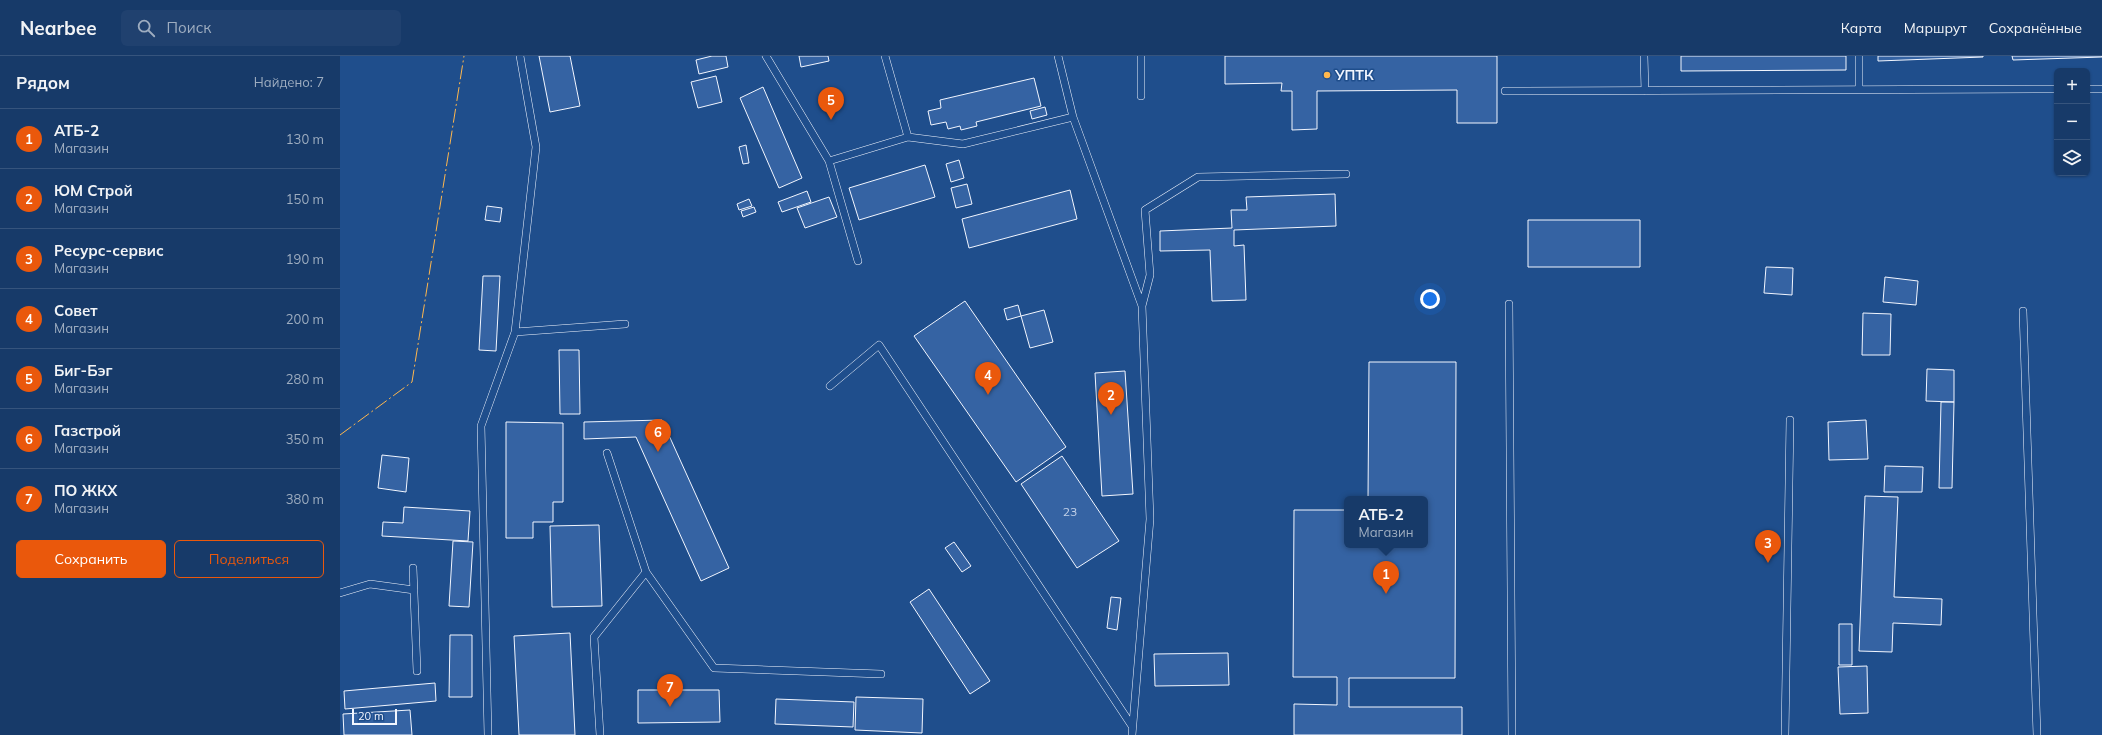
<!DOCTYPE html>
<html lang="ru">
<head>
<meta charset="utf-8">
<style>
  body { margin:0; font-family:Mulish,sans-serif; background:#20416f; color:#f1f3f6 }
  .controls { position:absolute; right:12px; top:12px; display:grid; overflow:hidden; border-radius:6px; box-shadow:0 1px 3px #0004 }
  .controls button { width:36px; height:36px; display:grid; place-items:center; padding:0; border:0; border-bottom:1px solid #36547d; background:#173a69; color:#f1f3f6; font:20px sans-serif }
  .scale { position:absolute; left:12px; bottom:10px; width:45px; box-sizing:border-box; padding-left:4px; border:2px solid #f2f6ff; border-top:0; font-size:11px; line-height:14px; white-space:nowrap; color:#f2f6ff; -webkit-text-stroke:3px #1f4e8c; paint-order:stroke }
  .you { position:absolute; left:1090px; top:243px; width:14px; height:14px; margin:-10px; border:3px solid #fff; border-radius:50%; background:#1a73e8; box-shadow:0 0 0 6px #1a73e833 }
  .badge { display:grid; place-items:center; width:26px; height:26px; border-radius:50%; background:#ea580c; color:#fff; font-size:13px; font-weight:700 }
  .pin { position:absolute; translate:-50% -33px; filter:drop-shadow(0 1px 2px #0008) }
  .pin::after { content:''; position:absolute; top:21px; width:14px; height:12px; background:inherit; clip-path:polygon(0 0,100% 0,50% 100%) }
  .popup { position:absolute; left:1004px; top:440px; width:84px; height:52px; box-sizing:border-box; display:grid; place-content:center; border-radius:6px; background:#173a69; filter:drop-shadow(0 1px 3px #0005); font-size:13px; white-space:nowrap; color:#9eadc0 }
  .popup b { font-size:15px; color:#f1f3f6 }
  .popup::after { content:''; position:absolute; left:50%; top:100%; margin-left:-8px; border:8px solid transparent; border-top-color:#173a69 }
  .list { margin:0; padding:0; list-style:none }
  h2 { display:flex; justify-content:space-between; align-items:center; height:52px; margin:0; padding:0 16px; font-size:17px }
  h2 small { font-size:13px; font-weight:400; color:#9eadc0 }
  .list li { display:grid; grid-template-columns:26px 1fr auto; gap:12px; align-items:center; box-sizing:border-box; height:60px; padding:0 16px; border-top:1px solid #36547d }
  .list b { display:block; font-size:15px; white-space:nowrap }
  .list p { margin:0; font-size:13px; white-space:nowrap; color:#9eadc0 }
  .list em { font-size:13px; font-style:normal; color:#9eadc0 }
  .actions { display:flex; gap:8px; padding:12px 16px }
  .actions a { flex:1; padding:9px 0; border:1px solid #ea580c; border-radius:6px; text-align:center; font-size:14px; color:#ea580c }
  .actions .main { background:#ea580c; color:#fff }
  .icon { flex:none; width:22px; height:22px; fill:none; stroke:currentColor; stroke-width:2; stroke-linecap:round; stroke-linejoin:round }
  .map { position:relative; flex:none; width:1762px; height:679px; overflow:hidden }
  header { display:flex; align-items:center; gap:24px; box-sizing:border-box; height:56px; padding:0 20px; background:#173a69; border-bottom:1px solid #36547d }
  header strong { font-size:19px }
  nav { display:flex; gap:22px; margin-inline-start:auto; font-size:14px }
  .search { width:280px; height:36px; background:#20416f; display:flex; align-items:center; gap:10px; box-sizing:border-box; padding:0 14px; border-radius:6px; color:#9eadc0; font-size:15px }
  main { display:flex }
  aside { flex:1; background:#173a69 }
  .map>svg:first-child { display:block }
  .building { fill:#3563a3; stroke:#f2f6ff }
  .lines { fill:none; stroke-linecap:round; stroke-linejoin:round }
  .service-casing { stroke:#f2f6ff; stroke-width:8 }
  .service { stroke:#1f4e8c; stroke-width:7 }
  .power { stroke:#ffb74d; stroke-width:1; stroke-dasharray:14 3 2 3; stroke-linecap:butt }
  .poi-dot { fill:#ffb74d; stroke:#1f4e8c; stroke-width:1.5 }
  .labels { text-anchor:middle; stroke-width:3; stroke-linejoin:round; paint-order:stroke }
  .number-label { font-size:12px; fill:#c3d1e8 }
  .poi-label { font-size:14px; font-weight:bold; fill:#f2f6ff; stroke:#1f4e8c; text-anchor:start }
</style>
</head>
<body>
<header>
<strong>Nearbee</strong>
<div class="search"><svg class="icon" aria-label="search" viewBox="0 0 24 24"><circle cx="10" cy="10" r="6"/><path d="M15 15l6 6"/></svg>Поиск</div>
<nav><a>Карта</a><a>Маршрут</a><a>Сохранённые</a></nav>
</header>
<main>
<aside>
<h2>Рядом<small>Найдено: 7</small></h2>
<ul class="list">
<li><span class="badge">1</span><div><b>АТБ-2</b><p>Магазин</p></div><em>130 m</em></li>
<li><span class="badge">2</span><div><b>ЮМ Строй</b><p>Магазин</p></div><em>150 m</em></li>
<li><span class="badge">3</span><div><b>Ресурс-сервис</b><p>Магазин</p></div><em>190 m</em></li>
<li><span class="badge">4</span><div><b>Совет</b><p>Магазин</p></div><em>200 m</em></li>
<li><span class="badge">5</span><div><b>Биг-Бэг</b><p>Магазин</p></div><em>280 m</em></li>
<li><span class="badge">6</span><div><b>Газстрой</b><p>Магазин</p></div><em>350 m</em></li>
<li><span class="badge">7</span><div><b>ПО ЖКХ</b><p>Магазин</p></div><em>380 m</em></li>
</ul>
<div class="actions"><a class="main">Сохранить</a><a>Поделиться</a></div>
</aside>
<div class="map">
<svg width="1762" height="679" viewBox="0 0 1762 679">
  <rect width="100%" height="100%" fill="#1f4e8c"/>
  <path class="building" d="M199 0H230L240 50 210 56Z
    M372 0H386L388 11 359 18 356 4Z
    M459 0H488L489 5 461 11Z
    M885 0H1157V67H1117V34L977 35V73L952 74V35H941L942 27 885 28Z
    M1341 0H1506V14L1341 15Z
    M1538 0H1643V1L1538 5Z
    M1672 0H1762V1L1673 4Z
    M376 20 382 46 358 52 351 26Z
    M694 22 701 50 636 66 637 70 621 74 620 70 608 73 606 66 591 69 588 55 601 52 600 44Z
    M423 31 462 122 439 132 400 42Z
    M705 51 707 59 692 63 690 55Z
    M406 89 409 107 403 108 399 91Z
    M619 104 624 122 611 126 606 108Z
    M585 109 595 141 519 164 509 132Z
    M627 128 632 148 616 152 611 132Z
    M730 134 737 163 629 192 622 163Z
    M467 135 471 146 442 156 438 146Z
    M995 138 996 170 894 174V190L904 189 906 244 872 245 870 194 820 195V175L892 172 891 154H907L906 141Z
    M489 141 497 161 465 172 457 152Z
    M409 143 412 150 399 154 397 148Z
    M147 150 162 152 160 166 145 164Z
    M414 151 416 156 403 161 401 155Z
    M1188 164H1300V211H1188Z
    M1426 211 1453 212 1452 239 1424 237Z
    M143 220H160L156 295 139 294Z
    M1545 221 1578 225 1576 249 1543 246Z
    M625 245 726 391 676 426 574 280Z
    M678 249 681 260 667 264 664 253Z
    M704 254 713 286 690 292 681 260Z
    M1523 257 1551 258 1550 299H1522Z
    M219 294H239L240 358H220Z
    M1029 306H1116L1115 622H1009V651H1122V679H954V648L997 649V621H953L954 454H1007V489H1085V443H1028Z
    M1587 313 1614 314V346L1586 345Z
    M785 315 793 438 762 440 755 317Z
    M1601 346H1614L1612 432H1599Z
    M322 364 389 512 361 525 296 381 244 383V366Z
    M1526 364 1528 403 1489 404 1488 366Z
    M166 366 223 367V446H213V466H193V482H166Z
    M42 399 69 402 66 436 38 432Z
    M722 400 779 485 737 512 681 428Z
    M1545 410 1583 411 1582 436H1544Z
    M1525 440 1558 441 1554 541 1602 543 1601 569 1553 567 1552 596 1519 595Z
    M64 451 130 455 128 485 42 480 43 466 63 467Z
    M259 469 262 550 212 551 210 470Z
    M113 485 133 486 129 551 109 550Z
    M614 486 631 510 622 516 605 492Z
    M589 533 650 625 630 638 570 546Z
    M771 541 781 542 777 574 767 572Z
    M1499 568H1512V609H1499Z
    M230 577 235 679H179L174 580Z
    M110 579H132V641H109Z
    M888 597 889 629 815 630 814 598Z
    M1527 610 1528 657 1500 658 1498 611Z
    M95 627 96 645 5 653 4 635Z
    M298 634H379L380 666 298 667Z
    M516 641 583 643 582 677 515 674Z
    M436 643 514 646 513 671 435 668Z
    M70 654 72 679H4L3 658Z"/>
  <g class="lines">
    <defs>
      <path id="service" d="M426 0 489 105 568 81
        M545 0 568 81 623 88 733 61
        M718 0 733 61 802 250 810 463 792 679
        M1304 0 1305 35
        M1519 0V32
        M1747 33H1762
        M1165 35 1717 33
        M801 40V0
        M489 105 518 205
        M1169 248 1172 679
        M802 250 810 219 805 154 858 121 1006 118
        M1683 255 1697 679
        M175 276 285 268
        M490 330 539 289 792 670
        M267 397 306 516 374 612 541 618
        M73 512 77 615
        M0 537 30 528 74 534
        M148 679 141 370 175 276 196 91 180 0
        M260 679 254 581 306 516
        M1445 679 1450 364"/>
    </defs>
    <use href="#service" class="service-casing"/>
    <use href="#service" class="service"/>
    <path class="power" d="M0 379 72 326 124 0"/>
  </g>
  <circle class="poi-dot" cx="987" cy="19" r="4"/>
  <g class="labels">
    <g class="number-label">
      <text x="730" y="460">23</text>
    </g>
    <g class="poi-label">
      <text x="995" y="24">УПТК</text>
    </g>
  </g>
</svg>
<div class="controls">
<button>+</button>
<button>−</button>
<button><svg class="icon" aria-label="layers" viewBox="0 0 24 24"><path d="M12 4l9 5-9 5-9-5zM3 14l9 5 9-5"/></svg></button>
</div>
<div class="scale">20 m</div>
<div class="you"></div>
<div class="pin badge" style="left:1046px;top:538px">1</div>
<div class="popup"><b>АТБ-2</b>Магазин</div>
<div class="pin badge" style="left:771px;top:359px">2</div>
<div class="pin badge" style="left:1428px;top:507px">3</div>
<div class="pin badge" style="left:648px;top:339px">4</div>
<div class="pin badge" style="left:491px;top:64px">5</div>
<div class="pin badge" style="left:318px;top:396px">6</div>
<div class="pin badge" style="left:330px;top:651px">7</div>
</div>
</main>
</body>
</html>
